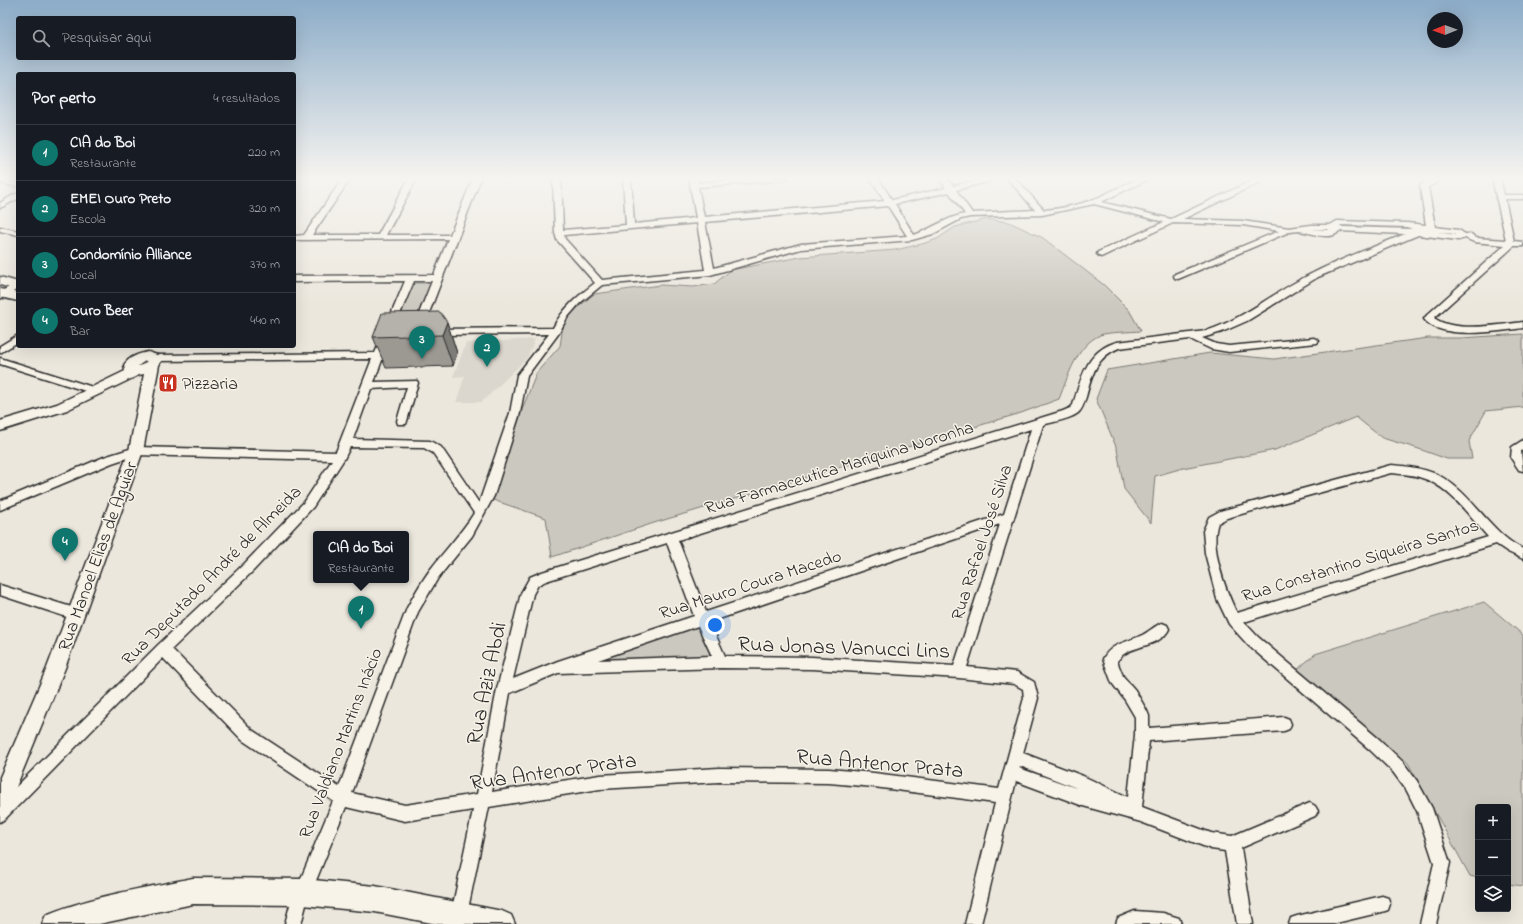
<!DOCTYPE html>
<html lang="pt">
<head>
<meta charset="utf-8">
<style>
  body { margin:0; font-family:"Indie Flower",sans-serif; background:#20242c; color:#f1f3f6 }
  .controls { position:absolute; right:12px; bottom:12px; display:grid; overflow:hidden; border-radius:4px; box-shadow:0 4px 16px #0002 }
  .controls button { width:36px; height:36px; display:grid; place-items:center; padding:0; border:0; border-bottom:1px solid #363941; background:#171b24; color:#f1f3f6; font:20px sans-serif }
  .compass { position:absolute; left:1427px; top:12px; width:36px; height:36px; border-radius:50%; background:#171b24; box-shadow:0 4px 16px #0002; rotate:269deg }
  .you { position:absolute; left:715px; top:625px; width:14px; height:14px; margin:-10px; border:3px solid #fff; border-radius:50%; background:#1a73e8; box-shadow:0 0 0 6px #1a73e833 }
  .badge { display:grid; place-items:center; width:26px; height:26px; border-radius:50%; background:#0f766e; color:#fff; font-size:13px; font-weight:700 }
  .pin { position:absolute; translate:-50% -33px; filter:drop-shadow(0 1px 2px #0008) }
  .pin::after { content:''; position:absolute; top:21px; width:14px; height:12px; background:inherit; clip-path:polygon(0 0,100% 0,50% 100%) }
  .popup { position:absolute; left:313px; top:531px; width:96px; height:52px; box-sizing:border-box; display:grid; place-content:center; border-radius:4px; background:#171b24; filter:drop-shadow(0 1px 3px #0005); font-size:13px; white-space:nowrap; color:#9ea1a6 }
  .popup b { font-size:15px; color:#f1f3f6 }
  .popup::after { content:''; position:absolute; left:50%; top:100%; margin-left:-8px; border:8px solid transparent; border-top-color:#171b24 }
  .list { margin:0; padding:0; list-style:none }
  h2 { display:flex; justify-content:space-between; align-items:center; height:52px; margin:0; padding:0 16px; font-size:17px }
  h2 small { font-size:13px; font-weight:400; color:#9ea1a6 }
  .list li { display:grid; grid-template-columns:26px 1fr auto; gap:12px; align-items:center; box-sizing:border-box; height:56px; padding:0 16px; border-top:1px solid #363941 }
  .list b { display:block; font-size:15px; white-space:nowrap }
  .list p { margin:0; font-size:13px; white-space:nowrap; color:#9ea1a6 }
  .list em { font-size:13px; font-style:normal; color:#9ea1a6 }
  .icon { flex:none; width:22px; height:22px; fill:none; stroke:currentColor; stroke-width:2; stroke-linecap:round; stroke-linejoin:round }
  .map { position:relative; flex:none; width:1523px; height:924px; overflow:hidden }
  .search { position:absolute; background:#171b24; box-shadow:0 4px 16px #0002; left:16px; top:16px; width:280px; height:44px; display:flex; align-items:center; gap:10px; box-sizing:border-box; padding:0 14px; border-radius:4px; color:#9ea1a6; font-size:15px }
  .panel { position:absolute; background:#171b24; box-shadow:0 4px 16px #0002; left:16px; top:72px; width:280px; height:276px; border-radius:4px }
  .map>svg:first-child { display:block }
  .built { fill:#dbd7ce }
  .green { fill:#cbc8bf; stroke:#7b7a75 }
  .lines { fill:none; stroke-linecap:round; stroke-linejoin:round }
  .street-casing { stroke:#2b2b2b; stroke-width:3 }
  .secondary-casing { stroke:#2b2b2b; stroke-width:3 }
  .primary-casing { stroke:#2b2b2b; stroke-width:3 }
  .street { fill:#f7f3e8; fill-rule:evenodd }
  .secondary { fill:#f7f3e8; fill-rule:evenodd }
  .primary { fill:#f7f3e8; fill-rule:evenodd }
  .wall { fill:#9c9993; stroke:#2b2b2b }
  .shaded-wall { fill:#7f7d78; stroke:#2b2b2b }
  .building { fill:#b5b2ab; stroke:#2b2b2b }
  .labels { text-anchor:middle; stroke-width:3; stroke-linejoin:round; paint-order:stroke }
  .poi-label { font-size:18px; fill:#2b2b2b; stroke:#f7f3e8; text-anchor:start }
  .street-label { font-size:18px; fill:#2b2b2b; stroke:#f7f3e8 }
  .near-street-label { font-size:22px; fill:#2b2b2b; stroke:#f7f3e8 }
</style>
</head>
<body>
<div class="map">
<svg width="1523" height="924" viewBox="0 0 1523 924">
  <rect width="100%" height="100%" fill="#ebe7dd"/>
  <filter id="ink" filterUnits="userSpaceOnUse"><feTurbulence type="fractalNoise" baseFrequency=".025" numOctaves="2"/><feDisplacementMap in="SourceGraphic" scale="8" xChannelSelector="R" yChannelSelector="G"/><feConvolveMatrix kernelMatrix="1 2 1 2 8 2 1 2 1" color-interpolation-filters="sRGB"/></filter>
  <g filter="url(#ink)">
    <path class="built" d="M535 339 527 358 482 402H456L465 376 453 377 466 343Z"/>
    <path class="green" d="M987 219 1009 222 1043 238 1104 285 1129 310 1141 331C1131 332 1108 332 1100 335 1076 346 1068 377 1059 399L1021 413 654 523 552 557 546 518 493 500 523 407 537 372 560 346 564 319 594 294 661 285 693 287 714 284 731 270 800 257 895 250 922 244 937 239 955 227Z
      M413 283H431L413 331H394Z
      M1523 334V407L1486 411 1469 441 1472 459H1447L1416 448 1382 438 1356 417 1275 450 1183 468 1155 476 1151 523 1124 489 1117 449 1096 399 1107 370 1210 353 1274 359 1428 338H1461Z
      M1484 602 1523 635V886L1508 884V807H1478V878L1470 876 1408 763 1297 670 1315 654Z
      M702 619 721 662 558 667Z"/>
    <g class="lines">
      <defs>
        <path id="street" d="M343 178H351L312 235H378L409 178H417L386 235H450L473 178H481L424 326 419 329 414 326 432 281H414L392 333 374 382 417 381 418 383 407 421 406 424H398L397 421 407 387 371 389 353 439 430 441 441 447 479 503 510 413 517 375 549 334 436 335 431 332 436 329 553 328C563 308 578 296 595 283L557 240 555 233 553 178H561L563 230 626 225 623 178H631L634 224 696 218 689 178H697L698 183 751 178H788L784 180 698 187 704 217 885 201 870 178H878L892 200 946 188 939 178H947L953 186 987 178H1002L956 190 972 213 1035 210 1007 178H1015L1044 210C1059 209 1078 205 1092 200 1112 193 1130 178 1151 178L1101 202 1171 219 1258 178H1269L1183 219 1243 221 1289 228 1311 225H1330L1337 221 1407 223 1426 225 1420 186C1427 178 1435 178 1446 178L1428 187 1435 227 1459 230 1465 234H1471L1476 238 1506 240 1492 178H1500L1504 195H1523V199H1505L1514 241 1523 242V246H1514L1434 318C1454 333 1499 325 1523 322V328C1499 331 1441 341 1424 319L1427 315 1505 245 1474 242 1465 238 1458 240 1418 235 1318 277 1247 321 1222 332 1202 338 1216 344 1229 346 1314 338 1319 341 1317 343 1229 352 1211 349 1190 339 1119 348C1096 357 1092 375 1086 397 1084 402 1083 409 1078 413 1071 419 1052 422 1043 425L967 667 1017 672 1034 682 1038 698 1023 753 1083 776 1128 797 1135 735V717L1125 700 1112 683 1103 659C1111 643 1126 643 1140 636 1148 633 1154 626 1162 623L1167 625 1169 629C1161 646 1137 645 1124 654 1122 655 1119 659 1117 661L1123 676 1135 690 1147 711 1149 716V728L1284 717 1289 719 1291 724 1289 729 1284 731 1149 741 1142 807 1211 833 1232 836 1310 803 1315 806 1318 811 1315 816 1241 848 1253 924H1237L1225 851 1211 849 1141 822 1083 806 1016 781 981 924H965L995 803 874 787 829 783 719 782 600 789 489 807 467 914 465 920 459 922 453 920 451 914 473 810 405 821 346 807 306 905 301 924H285L290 905 333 801 242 740 163 658 5 819 0 822V803L158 645 245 563 305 501 332 460 136 455 112 463 0 510V501L104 457 136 447 336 452 372 359 154 361 149 358 154 355 375 353 405 281 294 282V276L434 275 448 239 294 240V236L304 235ZM949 192 965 214C946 217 932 229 914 235L895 204ZM1094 204 1164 222 1098 252 1097 254 1101 257 1173 223 1243 225 1279 231 1175 274 1174 276 1175 278 1178 279 1289 232C1292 232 1296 231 1299 231 1310 232 1331 242 1339 231L1405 234C1375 247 1342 258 1313 273 1275 291 1246 318 1206 331L1117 342C1087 350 1081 378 1073 405L1070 408 1063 411 542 572 530 577 521 593 497 689 477 794 405 805 352 793 418 612 438 578 472 536 494 496 520 413 527 376 559 333 567 318 580 303 602 285 710 275 801 249 912 240 933 234 961 219 970 217 1042 215ZM888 206 907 236 801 244 714 268 705 222ZM697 223 705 270 602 280 565 239 564 235ZM1339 225 1407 227 1412 229 1343 227ZM1312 229H1328L1329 230ZM1437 232 1454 234 1455 235ZM1031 429 1004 514 706 612 678 540ZM350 447 424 448 433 453 474 513C461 534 444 551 430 570 421 582 414 595 407 608L339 787 252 730 172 649 253 571 313 507 344 459ZM1000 524 954 666 812 657 725 656 710 622ZM667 543 694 616 558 661 513 679 533 594 538 585 546 581ZM698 626 712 656 598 660ZM721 668 812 669 959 678 1014 684 1023 689 1024 698 999 789 874 773 829 769 719 768 600 775 492 792 510 693 558 673ZM1020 766 1074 787 1076 788 1019 768Z
          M0 179 18 183V187L0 183Z
          M15 194H18V199L0 208V203Z
          M0 227 18 231V235L0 231Z
          M18 282V289L0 299V292Z
          M18 335V342L0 353V346Z
          M0 358 99 389 100 391 95 394 0 364Z
          M1523 440V450L1521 451 1523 471 1519 470 1511 458 1512 447Z
          M1391 465C1407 466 1422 468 1436 474 1472 491 1488 532 1523 549V559L1508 552 1496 544 1244 622 1258 637 1379 739 1403 762 1417 781 1432 808 1450 863 1436 924H1420L1434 863 1417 811 1407 791 1393 772 1369 749 1248 645 1229 624 1217 599 1205 553 1203 531 1209 517 1220 511ZM1391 473C1400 474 1410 474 1419 477 1449 485 1468 515 1488 537L1237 613C1226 592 1209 546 1218 523L1227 518Z
          M0 585 81 610 82 614 81 618 76 620 0 595Z
          M1382 896 1388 898 1390 904 1388 910 1382 912 1332 924H1289L1291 918 1297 916Z
          M1135 911 1163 913 1179 918 1181 924H1116L1118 918Z"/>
        <path id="secondary" d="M0 277 18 282V290L0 285Z
          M0 289 18 293V301L0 297Z
          M148 352 160 356 162 359 159 365 143 451 65 668 7 809 0 812V777L47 668 129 451 144 374 139 375 67 410 0 431V421L57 404 125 371 124 365C130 356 139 354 148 352ZM145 361H147L142 365 138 366Z"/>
        <path id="primary" d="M193 878 303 879 375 886 502 911 511 915 515 924H437L375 912 303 905 193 904 99 924H42L46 915C92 896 144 888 193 878Z"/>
      </defs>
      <use href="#street" class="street-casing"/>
      <use href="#secondary" class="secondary-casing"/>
      <use href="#primary" class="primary-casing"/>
      <use href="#street" class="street"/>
      <use href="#secondary" class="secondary"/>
      <use href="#primary" class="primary"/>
    </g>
    <path class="wall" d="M447 322 457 353 453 366 386 368 373 337Z"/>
    <path class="shaded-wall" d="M447 322 457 353 453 366 442 335Z"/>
    <path class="building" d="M440 312 447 322 442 335 373 337 382 313Z"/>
  </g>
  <linearGradient id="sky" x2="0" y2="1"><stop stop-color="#8cacc8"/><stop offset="0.58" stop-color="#f6f4f0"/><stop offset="1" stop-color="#f6f4f0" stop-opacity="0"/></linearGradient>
  <rect width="1523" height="308" fill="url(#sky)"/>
  <defs>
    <symbol id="restaurant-square" viewBox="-11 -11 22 22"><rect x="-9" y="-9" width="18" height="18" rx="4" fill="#c8321e" stroke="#f7f3e8"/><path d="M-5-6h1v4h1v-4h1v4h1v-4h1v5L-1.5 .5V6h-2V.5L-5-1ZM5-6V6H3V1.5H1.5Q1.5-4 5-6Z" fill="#fff"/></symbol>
  </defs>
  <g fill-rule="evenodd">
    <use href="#restaurant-square" x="157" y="372" width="22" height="22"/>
  </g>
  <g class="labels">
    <g class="poi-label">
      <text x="182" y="389">Pizzaria</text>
    </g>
    <g class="street-label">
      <text transform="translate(839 467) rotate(-17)" y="6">Rua Farmaceutica Mariquina Noronha</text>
      <text transform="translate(981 542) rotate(-72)" y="6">Rua Rafael José Silva</text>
      <text transform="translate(97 556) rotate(-70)" y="6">Rua Manoel Elias de Aguiar</text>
      <text transform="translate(1360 560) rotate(-17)" y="6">Rua Constantino Siqueira Santos</text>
      <text transform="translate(211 575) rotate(-45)" y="6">Rua Deputado André de Almeida</text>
      <text transform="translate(750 584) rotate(-18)" y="6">Rua Mauro Coura Macedo</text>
      <text transform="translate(340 743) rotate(-69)" y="6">Rua Valdiano Martins Inácio</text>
    </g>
    <g class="near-street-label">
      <text transform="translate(844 646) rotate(2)" y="8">Rua Jonas Vanucci Lins</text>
      <text transform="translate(485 683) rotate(-78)" y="8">Rua Aziz Abdi</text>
      <text transform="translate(880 762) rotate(5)" y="8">Rua Antenor Prata</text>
      <text transform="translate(553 770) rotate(-8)" y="8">Rua Antenor Prata</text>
    </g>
  </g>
</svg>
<div class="controls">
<button>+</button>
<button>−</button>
<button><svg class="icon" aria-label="layers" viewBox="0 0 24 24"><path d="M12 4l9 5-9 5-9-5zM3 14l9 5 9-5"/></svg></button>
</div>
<svg class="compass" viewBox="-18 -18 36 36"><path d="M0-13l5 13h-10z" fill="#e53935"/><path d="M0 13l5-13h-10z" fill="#9ea1a6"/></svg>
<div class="you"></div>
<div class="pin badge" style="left:361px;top:629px">1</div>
<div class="popup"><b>CIA do Boi</b>Restaurante</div>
<div class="pin badge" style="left:487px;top:367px">2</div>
<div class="pin badge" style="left:422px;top:359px">3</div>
<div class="pin badge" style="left:65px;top:561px">4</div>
<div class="search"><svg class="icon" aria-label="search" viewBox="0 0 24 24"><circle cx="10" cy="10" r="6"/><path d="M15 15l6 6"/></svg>Pesquisar aqui</div>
<section class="panel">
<h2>Por perto<small>4 resultados</small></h2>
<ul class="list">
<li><span class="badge">1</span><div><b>CIA do Boi</b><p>Restaurante</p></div><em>220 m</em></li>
<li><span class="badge">2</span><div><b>EMEI Ouro Preto</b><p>Escola</p></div><em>320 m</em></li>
<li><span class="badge">3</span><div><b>Condomínio Alliance</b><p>Local</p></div><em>370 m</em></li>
<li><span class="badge">4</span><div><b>Ouro Beer</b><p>Bar</p></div><em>440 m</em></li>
</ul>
</section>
</div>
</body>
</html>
